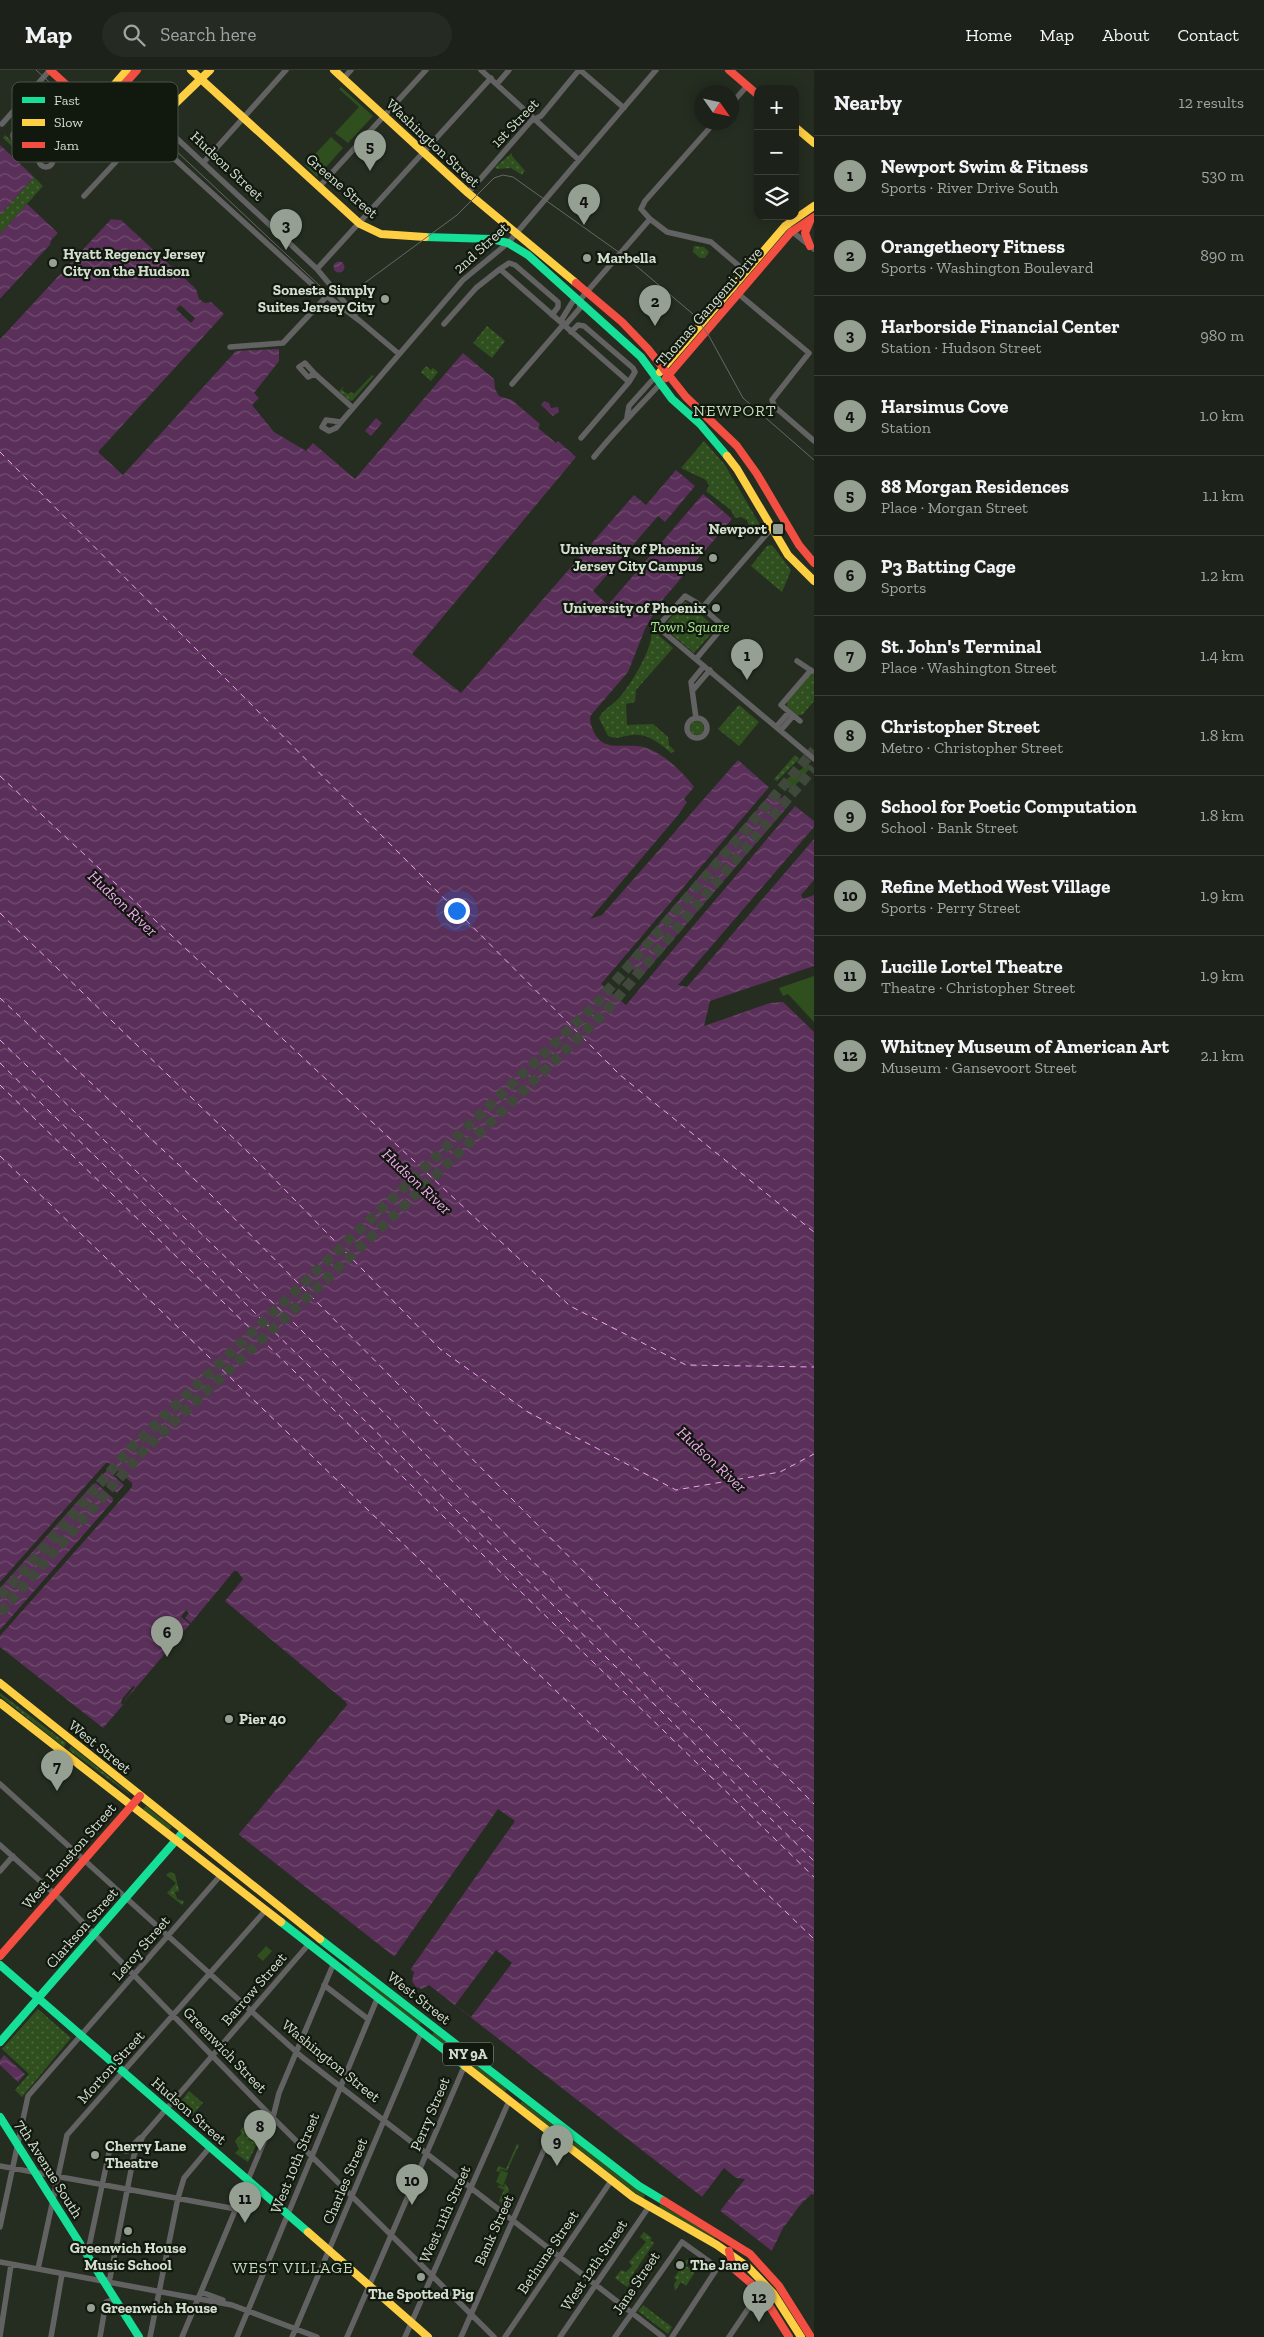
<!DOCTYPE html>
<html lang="en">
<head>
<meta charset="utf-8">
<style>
  body { margin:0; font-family:"Zilla Slab",serif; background:#252a22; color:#f1f3f6 }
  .controls { position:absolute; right:15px; top:15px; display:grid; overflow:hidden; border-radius:10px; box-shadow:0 2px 12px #0003 }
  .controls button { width:45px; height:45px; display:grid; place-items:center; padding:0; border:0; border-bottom:1px solid #3a3f38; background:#1c2219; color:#f1f3f6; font:25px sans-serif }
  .compass { position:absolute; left:694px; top:15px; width:45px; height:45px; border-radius:50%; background:#1c2219; box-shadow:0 2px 12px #0003; rotate:124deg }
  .you { position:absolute; left:456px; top:840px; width:18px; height:18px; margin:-12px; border:4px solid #fff; border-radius:50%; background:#1a73e8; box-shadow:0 0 0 8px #1a73e833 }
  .badge { display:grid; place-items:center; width:32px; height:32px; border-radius:50%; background:#96a092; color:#111; font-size:16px; font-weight:700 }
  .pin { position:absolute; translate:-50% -41px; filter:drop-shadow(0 1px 2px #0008) }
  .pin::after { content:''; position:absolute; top:26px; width:18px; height:15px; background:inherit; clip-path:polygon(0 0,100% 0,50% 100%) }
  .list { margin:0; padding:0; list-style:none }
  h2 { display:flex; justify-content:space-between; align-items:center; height:65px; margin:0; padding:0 20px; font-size:21px }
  h2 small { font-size:16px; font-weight:400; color:#a0a4a2 }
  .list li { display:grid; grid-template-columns:32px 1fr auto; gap:15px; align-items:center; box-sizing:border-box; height:80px; padding:0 20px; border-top:1px solid #3a3f38 }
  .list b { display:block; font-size:19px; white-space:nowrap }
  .list p { margin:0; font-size:16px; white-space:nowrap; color:#a0a4a2 }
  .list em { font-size:16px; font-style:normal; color:#a0a4a2 }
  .icon { flex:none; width:28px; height:28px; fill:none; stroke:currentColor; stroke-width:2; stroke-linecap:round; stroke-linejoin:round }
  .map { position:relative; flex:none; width:814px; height:2267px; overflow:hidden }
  header { display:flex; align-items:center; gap:30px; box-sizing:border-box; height:70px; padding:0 25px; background:#1c2219; border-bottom:1px solid #3a3f38 }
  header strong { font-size:24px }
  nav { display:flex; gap:28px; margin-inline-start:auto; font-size:18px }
  .search { width:350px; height:45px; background:#252a22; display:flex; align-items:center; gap:12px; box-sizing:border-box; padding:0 18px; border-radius:28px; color:#a0a4a2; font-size:19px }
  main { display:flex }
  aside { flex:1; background:#1c2219 }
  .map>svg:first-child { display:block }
  .grass { fill:#2f501e }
  .park { fill:url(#park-dots) }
  .water { fill:url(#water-waves) }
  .pier { fill:#252d21; fill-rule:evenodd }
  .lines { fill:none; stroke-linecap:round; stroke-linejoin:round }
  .ferry { stroke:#f0a6ef; stroke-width:1; stroke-dasharray:6 5; stroke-linecap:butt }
  .highway-tunnel { stroke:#3f483b; stroke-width:10; stroke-dasharray:10 5; stroke-linecap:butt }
  .street { stroke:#636262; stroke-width:5.5 }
  .fast { stroke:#16e098; stroke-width:8 }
  .slow { stroke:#ffcf43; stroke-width:8 }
  .jam { stroke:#f24e42; stroke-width:8 }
  .tram { stroke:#666864; stroke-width:1 }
  .poi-dot { fill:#96a092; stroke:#11180e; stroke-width:2 }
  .labels { text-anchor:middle; stroke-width:4.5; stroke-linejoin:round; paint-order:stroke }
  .shield { fill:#11180e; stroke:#99a395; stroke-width:1 }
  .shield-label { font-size:14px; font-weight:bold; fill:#d3decf }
  .street-label { font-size:15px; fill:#d3decf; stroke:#11180e }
  .poi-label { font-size:15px; font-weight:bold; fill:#d3decf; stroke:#11180e; text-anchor:start }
  .park-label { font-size:15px; font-style:italic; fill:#abe691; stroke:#11180e }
  .neighbourhood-label { font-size:16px; letter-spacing:1px; fill:#c5dabc; stroke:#11180e }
  .water-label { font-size:16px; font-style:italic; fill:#f0a6ef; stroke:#11180e }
  .key { fill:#11180e; stroke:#4b5348; stroke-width:1 }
  .key-label { font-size:14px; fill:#d3decf }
</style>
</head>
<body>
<header>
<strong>Map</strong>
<div class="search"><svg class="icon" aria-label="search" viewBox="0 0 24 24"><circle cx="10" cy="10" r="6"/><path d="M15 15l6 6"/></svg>Search here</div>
<nav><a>Home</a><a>Map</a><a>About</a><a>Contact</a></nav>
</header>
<main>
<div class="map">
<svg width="814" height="2267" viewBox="0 0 814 2267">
  <defs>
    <pattern id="park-dots" width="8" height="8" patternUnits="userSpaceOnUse" patternTransform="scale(1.25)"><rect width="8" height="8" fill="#2f501e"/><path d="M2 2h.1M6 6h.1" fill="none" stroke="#4c693e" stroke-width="1.8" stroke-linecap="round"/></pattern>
    <pattern id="water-waves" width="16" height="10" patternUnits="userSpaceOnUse" patternTransform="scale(1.25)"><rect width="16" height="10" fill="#5a2f59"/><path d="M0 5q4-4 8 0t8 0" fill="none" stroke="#714d70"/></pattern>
  </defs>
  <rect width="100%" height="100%" fill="#252d21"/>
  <path class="grass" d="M341 17 373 46 348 73 335 63 359 37 339 19Z
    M331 67 343 78 317 107 305 95Z
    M809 694 811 697 793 718 797 722 794 723 785 715V710Z
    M814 906V952L788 924 783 926 779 918Z
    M146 1736 172 1757 169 1760 143 1739Z
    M266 1876 272 1881 263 1891 257 1886Z
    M350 1897 421 1953 418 1956 348 1900Z
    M434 1962 507 2019 505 2022 432 1965Z
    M522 2031 645 2125 643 2129 520 2034Z
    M501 2100 508 2103 503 2116 496 2112Z
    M660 2134 716 2166 714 2169 659 2138Z"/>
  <path class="park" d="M5 65 18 77 26 70 38 79 31 87 28 85 25 88 3 68Z
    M512 83V86L526 102 524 101 522 105 511 98 497 99 495 97Z
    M34 107 43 116 0 164V145Z
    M694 176 704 177 709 182 705 188H700L693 182Z
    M487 256 505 271 492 288 473 273Z
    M426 296 431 300 433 298 438 302 431 311 421 302Z
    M372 305 374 306 353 330 350 331 339 321 344 316 342 320 348 324 351 322 354 324Z
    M704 371 725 395 760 455 752 464 748 461 750 459 747 450 741 447 735 448 731 440 706 421 709 416 706 410 681 398Z
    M772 475 791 500 782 522 751 496 767 476Z
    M685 531 716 558 694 583 663 557Z
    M654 561 673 578 636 620 635 632 626 634 627 655 653 654 668 667 669 675 675 681 671 683C660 673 647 663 632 665 622 666 618 670 608 666L599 648C603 640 609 637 615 632 626 623 654 578 651 563Z
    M814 603V631L802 645H797L787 636V632L810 604Z
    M739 635 759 652 739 676 718 659Z
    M690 658a7 7 0 1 1 14 0a7 7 0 1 1-14 0Z
    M795 685 799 689 777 711 774 709Z
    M0 1623 66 1673 64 1677 0 1626Z
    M71 1676 129 1723V1724L69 1680Z
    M170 1802 175 1804 179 1821 175 1822 177 1829 184 1831 182 1835 167 1823 176 1813 166 1805Z
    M38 1939 71 1968 22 2027 15 2020 29 2004 2 1979Z
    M189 2021 203 2033 192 2045 188 2044 178 2035Z
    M243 2057 250 2058 252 2068 258 2071 248 2092 235 2083 239 2079 235 2071 242 2063 240 2061Z
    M517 2074 519 2075 507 2101 501 2099 499 2102 496 2101 499 2096 506 2099Z
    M505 2113 509 2120 503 2134 499 2131 504 2120 498 2117 499 2115 504 2117Z
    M644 2162 652 2168 650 2170 654 2173 631 2207 634 2209 627 2217 615 2208 621 2200 626 2202 632 2196 629 2192 646 2172 640 2167Z
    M687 2189 689 2191 686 2196 695 2202 686 2216 681 2212 675 2221 674 2214 677 2210 674 2208Z
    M643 2235 672 2257 668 2264 638 2241Z"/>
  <path class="water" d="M0 75 34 107 0 145Z
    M27 134 58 163 50 175 0 229V164Z
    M111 149 121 150 196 219 199 229 205 233 211 232 224 244 98 382 123 405 236 281 279 279V291L254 323 259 328 252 335 274 362 306 381 313 373 355 409 463 283 494 309 495 319 499 326 512 330 540 354 538 358 556 373 558 371 576 387 412 584 461 623 634 425 646 435 676 400 695 416 665 452 658 446 593 521 608 535 703 424 732 449 659 534 645 559 628 602 591 645C589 650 591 655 593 660 603 685 626 671 647 678 665 685 683 702 694 717L684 729 687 732 679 744 590 849 602 845 738 690 789 735 795 736 814 751V757L678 915 687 917 814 769V810L801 825 803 829 814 825V896L710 931 704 956 770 933 783 932 814 962V2125C802 2125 777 2169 772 2181L429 1915 422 1919 416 1917 412 1911 414 1902 0 1577V269Z
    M333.5 197a5.5 5.5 0 1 1 11 0a5.5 5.5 0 1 1-11 0Z
    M544 331 549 333 551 338 558 337 559 342 553 346 541 335Z
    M376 348 382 353 371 366 365 361Z
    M4 1985 25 2004 18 2012 0 1995V1990Z"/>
  <path class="pier" d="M110 147H117L121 150 111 149 0 269V266Z
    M60 161 52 177 0 232V229L50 175 51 170Z
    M180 235 195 248 191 253 176 239Z
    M770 716 773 721 625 893 641 907 789 735 795 736 626 935 601 914Z
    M106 1393H109L132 1413V1417L0 1566V1560L113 1431V1428L96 1413 93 1414 0 1518V1512ZM107 1400 124 1415 117 1423 100 1408Z
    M234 1501H237L243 1509 225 1531 346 1632 347 1635 238 1765 103 1658 123 1635 121 1633 122 1629 133 1616 135 1617 123 1633 190 1554 181 1547 186 1540 189 1543 185 1548 191 1553Z
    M498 1739 515 1751 410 1900 394 1887Z
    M496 1880 512 1893 471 1947 455 1935Z
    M724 2098 736 2108 745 2109 720 2141 702 2127Z
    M811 2124 814 2125V2127L810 2129 786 2157 774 2182 772 2181 783 2158Z"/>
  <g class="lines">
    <path class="ferry" d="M0 382 620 1005 814 1162
      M0 706 570 1236 686 1295 814 1297
      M0 843 253 1087 440 1279 528 1342 676 1420 780 1402 814 1384
      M0 928 208 1122 814 1734
      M0 970 295 1254 814 1772
      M0 993 814 1791
      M0 1015 814 1807
      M0 1086 814 1869"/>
    <path class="highway-tunnel" d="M0 1526 23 1502 130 1379 597 933 814 680
      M0 1543 146 1378 390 1149 606 941 814 698"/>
    <path class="street" d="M481 0 579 90
      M580 0 624 38
      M343 9 351 0
      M497 14 509 0
      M732 33 747 16
      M156 49 317 199 355 245
      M2 54 50 0
      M13 66a6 6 0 1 1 12 0a6 6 0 1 1-12 0Z
      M144 61 316 218 360 251 399 284
      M25 66 43 83
      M39 90a7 7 0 1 1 14 0a7 7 0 1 1-14 0Z
      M203 93 286 0
      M319 117 426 0
      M468 123 531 51 541 46 579 0
      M84 126 125 82
      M650 149 667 162 711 172 746 202
      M789 159 814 179
      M317 199 491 8
      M500 199 509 193 515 195 558 232V237L552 245
      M735 221 809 283 772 330 775 337 814 371
      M579 231 650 149 641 139 645 131 715 52
      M444 254 476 218 500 199 629 312 581 368
      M563 255 562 249 573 231H579
      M571 262 578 255 584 256 633 298 635 302 629 312
      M230 277 283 273 326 227
      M315 304 308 307 299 297 305 293 315 304 353 338
      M512 314 563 255 567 253 580 238 579 231
      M627 347 629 336 655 307
      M341 352 326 350 322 357 329 361 336 358 341 352 463 210 508 173 656 0
      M594 387C615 361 637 339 660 314
      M702 538 771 459
      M696 589 722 558V555L697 533 685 526 659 555 660 559 814 689
      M797 591 812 601
      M693 620 710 600
      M696 648 691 612 704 596
      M687 658a10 10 0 1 1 20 0a10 10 0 1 1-20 0Z
      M800 651 781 635 811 600
      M776 657 789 642
      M781 660 793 646
      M0 1714 302 1987 663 2267
      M0 1775 59 1828 267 2042 494 2267
      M0 1801 13 1786
      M324 1915 368 1949
      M0 2096 236 2139
      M0 2157 28 2026 220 1806
      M87 2186 110 2078 127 2081 140 2068
      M0 2192 232 2235 317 2267
      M38 2199 67 2065 265 1841
      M104 2211 110 2208 134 2085 143 2066 308 1875
      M201 2222 223 2230
      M0 2266 11 2195
      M51 2267 62 2204
      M100 2267 106 2232 115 2229
      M150 2267 178 2128 184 2108 210 2077
      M182 2267 271 2055 279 2023 333 1895
      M237 2267 377 1929
      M292 2267 421 1963
      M347 2267 464 1997
      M405 2267 509 2031
      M461 2267 551 2064
      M505 2267 611 2111
      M560 2267 648 2138
      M615 2267 682 2172 714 2195 716 2200 672 2267
      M729 2267 760 2221"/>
    <path class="fast" d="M425 167 492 169 508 173 528 185 641 287 672 329 700 354 727 386
      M281 1852 465 1996
      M320 1869 639 2116 664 2131
      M0 1895 308 2162
      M0 1972 184 1761
      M0 2047 139 2267"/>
    <path class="slow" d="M127 0 88 45 125 82 210 0
      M191 0 360 154 381 164 425 167
      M334 0 468 123 576 213
      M795 57 814 73
      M660 302 785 156 814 136
      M727 386 737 399 788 485 814 511
      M0 1613 320 1869
      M0 1633 281 1852
      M465 1996 633 2127 717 2175 748 2197 773 2223 801 2267
      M308 2162 428 2267"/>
    <path class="jam" d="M50 0 131 74
      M729 0 758 25
      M95 47 137 0
      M810 151 805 163 810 176
      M576 213 622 252 648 279 686 327 737 376 757 404 799 475 814 493
      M666 308 791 162 814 147
      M0 1886 140 1726
      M664 2131 750 2184 779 2216 811 2267
      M729 2181 733 2198 760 2221 789 2267"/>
    <path class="tram" d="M36 0 88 47 125 75 140 77 159 74 173 78 320 216 335 225 351 223 457 145 494 108 503 105 513 107 627 188 694 245 709 266 743 328 814 390"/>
  </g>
  <g class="poi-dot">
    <circle cx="587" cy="188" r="5"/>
    <circle cx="53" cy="193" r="5"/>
    <circle cx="385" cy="229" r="5"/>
    <rect x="772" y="453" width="12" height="12" rx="2.5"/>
    <circle cx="713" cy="488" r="5"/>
    <circle cx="716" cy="538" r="5"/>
    <circle cx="229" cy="1649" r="5"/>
    <circle cx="95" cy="2085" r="5"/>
    <circle cx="128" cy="2161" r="5"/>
    <circle cx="680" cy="2195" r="5"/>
    <circle cx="421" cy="2207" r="5"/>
    <circle cx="91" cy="2238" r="5"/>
  </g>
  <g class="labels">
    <rect class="shield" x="443" y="1972.5" width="50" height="23" rx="4"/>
    <g class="shield-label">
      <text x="468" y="1989">NY 9A</text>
    </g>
    <g class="street-label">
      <text transform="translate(515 53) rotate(-46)" y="5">1st Street</text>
      <text transform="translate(433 73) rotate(43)" y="5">Washington Street</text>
      <text transform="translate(227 96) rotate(43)" y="5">Hudson Street</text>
      <text transform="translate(342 116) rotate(41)" y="5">Greene Street</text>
      <text transform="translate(481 178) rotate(-42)" y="5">2nd Street</text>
      <text transform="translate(709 237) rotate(-49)" y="5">Thomas Gangemi Drive</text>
      <text transform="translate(100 1677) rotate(39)" y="5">West Street</text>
      <text transform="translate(69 1786) rotate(-49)" y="5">West Houston Street</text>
      <text transform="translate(82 1858) rotate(-49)" y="5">Clarkson Street</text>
      <text transform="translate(141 1878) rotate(-49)" y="5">Leroy Street</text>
      <text transform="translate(254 1919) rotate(-49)" y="5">Barrow Street</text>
      <text transform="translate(419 1928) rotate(38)" y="5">West Street</text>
      <text transform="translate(225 1980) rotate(46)" y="5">Greenwich Street</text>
      <text transform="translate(331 1991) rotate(39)" y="5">Washington Street</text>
      <text transform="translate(111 1997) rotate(-48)" y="5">Morton Street</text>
      <text transform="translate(189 2041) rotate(41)" y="5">Hudson Street</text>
      <text transform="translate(430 2044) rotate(-67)" y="5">Perry Street</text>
      <text transform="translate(295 2093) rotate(-68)" y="5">West 10th Street</text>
      <text transform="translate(49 2099) rotate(58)" y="5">7th Avenue South</text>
      <text transform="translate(345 2111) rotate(-67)" y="5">Charles Street</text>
      <text transform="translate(445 2144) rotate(-66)" y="5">West 11th Street</text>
      <text transform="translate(494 2160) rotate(-66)" y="5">Bank Street</text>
      <text transform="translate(548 2182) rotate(-56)" y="5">Bethune Street</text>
      <text transform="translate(594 2195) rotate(-56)" y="5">West 12th Street</text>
      <text transform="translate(636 2213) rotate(-56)" y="5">Jane Street</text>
    </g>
    <g class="poi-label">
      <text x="63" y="189">Hyatt Regency Jersey<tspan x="63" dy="17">City on the Hudson</tspan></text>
      <text x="597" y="193">Marbella</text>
      <text x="375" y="225" text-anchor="end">Sonesta Simply<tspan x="375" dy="17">Suites Jersey City</tspan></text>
      <text x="767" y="464" text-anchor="end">Newport</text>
      <text x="703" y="484" text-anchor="end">University of Phoenix<tspan x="703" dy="17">Jersey City Campus</tspan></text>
      <text x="706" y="543" text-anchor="end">University of Phoenix</text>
      <text x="239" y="1654">Pier 40</text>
      <text x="105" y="2081">Cherry Lane<tspan x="105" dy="17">Theatre</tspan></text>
      <text x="128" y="2183" text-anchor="middle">Greenwich House<tspan x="128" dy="17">Music School</tspan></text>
      <text x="690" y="2200">The Jane</text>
      <text x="421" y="2229" text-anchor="middle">The Spotted Pig</text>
      <text x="101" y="2243">Greenwich House</text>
    </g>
    <g class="park-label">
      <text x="690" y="562">Town Square</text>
    </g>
    <g class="neighbourhood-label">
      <text x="735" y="346">NEWPORT</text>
      <text x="293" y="2203">WEST VILLAGE</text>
    </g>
    <g class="water-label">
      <text transform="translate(123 833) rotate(43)" y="6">Hudson River</text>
      <text transform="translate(417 1111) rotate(43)" y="6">Hudson River</text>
      <text transform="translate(712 1389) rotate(43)" y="6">Hudson River</text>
    </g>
  </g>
  <rect x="12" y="12" width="166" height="80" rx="8" class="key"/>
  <rect x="22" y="27" width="23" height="6" fill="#16e098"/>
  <rect x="22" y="49" width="23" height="7" fill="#ffcf43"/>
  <rect x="22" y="72" width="23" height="6" fill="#f24e42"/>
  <g class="key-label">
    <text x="54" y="35">Fast</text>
    <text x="54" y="57">Slow</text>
    <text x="54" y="80">Jam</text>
  </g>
</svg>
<div class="controls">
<button>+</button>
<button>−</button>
<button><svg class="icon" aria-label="layers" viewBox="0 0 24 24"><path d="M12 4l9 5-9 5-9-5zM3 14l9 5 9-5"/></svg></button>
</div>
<svg class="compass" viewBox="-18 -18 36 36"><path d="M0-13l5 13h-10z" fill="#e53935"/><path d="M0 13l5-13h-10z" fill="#a0a4a2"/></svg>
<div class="you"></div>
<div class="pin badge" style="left:747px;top:610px">1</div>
<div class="pin badge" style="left:655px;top:256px">2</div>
<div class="pin badge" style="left:286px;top:180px">3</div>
<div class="pin badge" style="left:584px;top:155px">4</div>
<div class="pin badge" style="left:370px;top:101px">5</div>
<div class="pin badge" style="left:167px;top:1587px">6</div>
<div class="pin badge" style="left:57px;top:1721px">7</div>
<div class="pin badge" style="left:260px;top:2081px">8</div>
<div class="pin badge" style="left:557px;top:2096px">9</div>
<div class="pin badge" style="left:412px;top:2135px">10</div>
<div class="pin badge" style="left:245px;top:2153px">11</div>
<div class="pin badge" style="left:759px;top:2252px">12</div>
</div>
<aside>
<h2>Nearby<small>12 results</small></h2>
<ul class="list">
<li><span class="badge">1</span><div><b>Newport Swim &amp; Fitness</b><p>Sports · River Drive South</p></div><em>530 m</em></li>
<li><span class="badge">2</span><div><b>Orangetheory Fitness</b><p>Sports · Washington Boulevard</p></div><em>890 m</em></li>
<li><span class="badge">3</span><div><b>Harborside Financial Center</b><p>Station · Hudson Street</p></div><em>980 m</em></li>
<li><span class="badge">4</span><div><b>Harsimus Cove</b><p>Station</p></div><em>1.0 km</em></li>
<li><span class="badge">5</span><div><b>88 Morgan Residences</b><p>Place · Morgan Street</p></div><em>1.1 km</em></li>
<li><span class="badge">6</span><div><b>P3 Batting Cage</b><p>Sports</p></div><em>1.2 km</em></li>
<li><span class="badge">7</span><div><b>St. John's Terminal</b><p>Place · Washington Street</p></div><em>1.4 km</em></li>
<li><span class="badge">8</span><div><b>Christopher Street</b><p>Metro · Christopher Street</p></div><em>1.8 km</em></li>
<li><span class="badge">9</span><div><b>School for Poetic Computation</b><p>School · Bank Street</p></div><em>1.8 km</em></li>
<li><span class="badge">10</span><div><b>Refine Method West Village</b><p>Sports · Perry Street</p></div><em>1.9 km</em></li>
<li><span class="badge">11</span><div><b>Lucille Lortel Theatre</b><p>Theatre · Christopher Street</p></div><em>1.9 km</em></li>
<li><span class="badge">12</span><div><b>Whitney Museum of American Art</b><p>Museum · Gansevoort Street</p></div><em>2.1 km</em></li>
</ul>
</aside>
</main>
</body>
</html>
